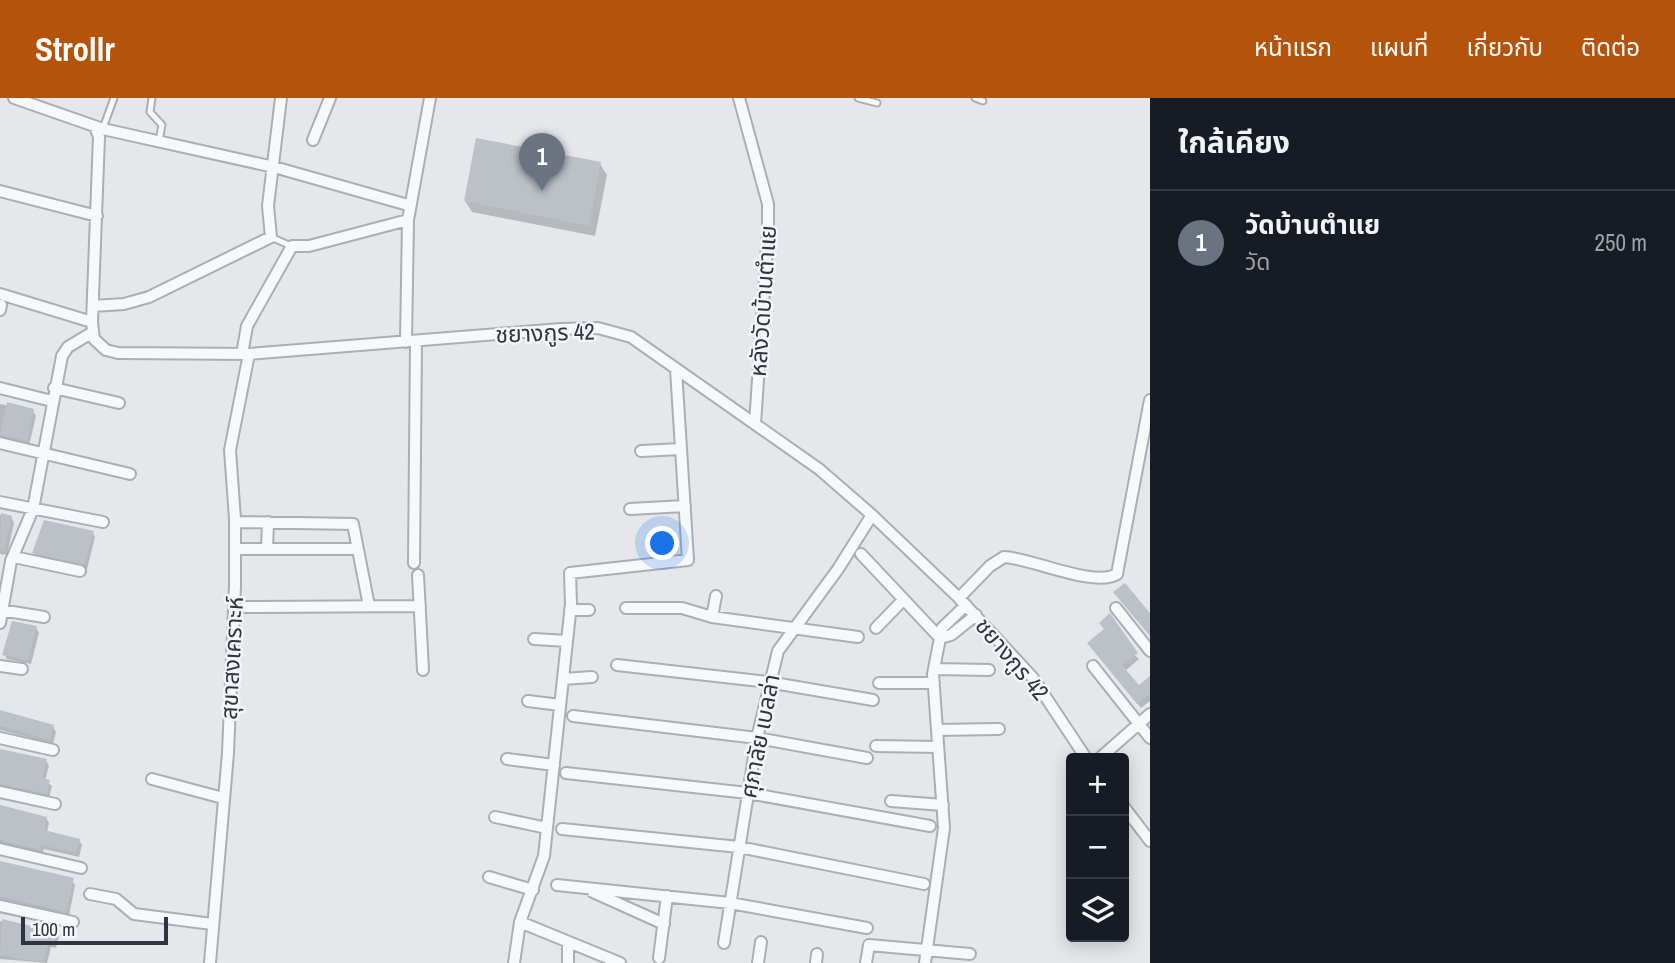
<!DOCTYPE html>
<html lang="th">
<head>
<meta charset="utf-8">
<style>
  body { margin:0; font-family:"Archivo Narrow","Noto Sans Thai",sans-serif; background:#242831; color:#f1f3f6 }
  .controls { position:absolute; right:21px; bottom:21px; display:grid; overflow:hidden; border-radius:7px; box-shadow:0 4px 18px #0003 }
  .controls button { width:63px; height:63px; display:grid; place-items:center; padding:0; border:0; border-bottom:2px solid #363941; background:#171b24; color:#f1f3f6; font:35px sans-serif }
  .scale { position:absolute; left:21px; bottom:18px; width:147px; box-sizing:border-box; padding-left:7px; border:4px solid #2e3442; border-top:0; font-size:19px; line-height:24px; white-space:nowrap; color:#2e3442; -webkit-text-stroke:5px #f4f6f8; paint-order:stroke }
  .you { position:absolute; left:663px; top:446px; width:24px; height:24px; margin:-18px; border:5px solid #fff; border-radius:50%; background:#1a73e8; box-shadow:0 0 0 10px #1a73e833 }
  .badge { display:grid; place-items:center; width:46px; height:46px; border-radius:50%; background:#b45309; color:#fff; font-size:23px; font-weight:700 }
  .pin { position:absolute; translate:-50% -58px; filter:drop-shadow(0 2px 4px #0008) }
  .pin::after { content:''; position:absolute; top:37px; width:24px; height:21px; background:inherit; clip-path:polygon(0 0,100% 0,50% 100%) }
  .list { margin:0; padding:0; list-style:none }
  h2 { display:flex; justify-content:space-between; align-items:center; height:91px; margin:0; padding:0 28px; font-size:30px }
  h2 small { font-size:23px; font-weight:400; color:#9ea1a6 }
  .list li { display:grid; grid-template-columns:46px 1fr auto; gap:21px; align-items:center; box-sizing:border-box; height:105px; padding:0 28px; border-top:2px solid #363941 }
  .list b { display:block; font-size:26px; white-space:nowrap }
  .list p { margin:0; font-size:23px; white-space:nowrap; color:#9ea1a6 }
  .list em { font-size:23px; font-style:normal; color:#9ea1a6 }
  .icon { flex:none; width:38px; height:38px; fill:none; stroke:currentColor; stroke-width:2; stroke-linecap:round; stroke-linejoin:round }
  .map { position:relative; flex:none; width:1150px; height:865px; overflow:hidden }
  header { display:flex; align-items:center; gap:42px; box-sizing:border-box; height:98px; padding:0 35px; background:#b45309; color:#fff }
  header strong { font-size:33px }
  nav { display:flex; gap:38px; margin-inline-start:auto; font-size:24px }
  main { display:flex }
  aside { flex:1; background:#171b24 }
  .map>svg:first-child { display:block }
  .shadow { fill:#0003 }
  .building { fill:#bcc0c7 }
  .lines { fill:none; stroke-linecap:round; stroke-linejoin:round }
  .lane-casing { stroke:#aaaeb5; stroke-width:9 }
  .street-casing { stroke:#aaaeb5; stroke-width:14 }
  .lane { stroke:#f7f8fa; stroke-width:5 }
  .street { stroke:#f7f8fa; stroke-width:10 }
  .labels { text-anchor:middle; stroke-width:5; stroke-linejoin:round; paint-order:stroke }
  .street-label { font-size:23px; fill:#2e3442; stroke:#f4f6f8 }
</style>
</head>
<body>
<header>
<strong>Strollr</strong>
<nav><a>หน้าแรก</a><a>แผนที่</a><a>เกี่ยวกับ</a><a>ติดต่อ</a></nav>
</header>
<main>
<div class="map">
<svg width="1150" height="865" viewBox="0 0 1150 865">
  <rect width="100%" height="100%" fill="#e5e7eb"/>
  <path class="shadow" d="M600 66 607 77 595 138 472 114 465 103Z
    M0 306 33 313 36 318 29 348 0 344Z
    M0 417 11 419 14 425 7 457 0 456Z
    M92 434 95 439 87 471 37 460 34 455Z
    M36 530 39 535 31 566 7 561 4 556Z
    M1106 532 1139 561 1125 573 1138 590 1150 580V603L1141 610 1092 550Z
    M0 614 53 629 56 634 53 646 0 632Z
    M0 652 46 663 49 668 45 682 52 688 49 700 0 690Z
    M0 709 46 720 49 725 47 734 79 742 82 747 79 759 44 751 42 756 0 746Z
    M0 766 72 782 75 787 69 818 0 802Z
    M0 823 46 834 56 833 59 838 56 850 51 849 47 865 0 861Z"/>
  <path class="building" d="M476 40 601 64 589 128 464 103Z
    M7 304 34 311 27 343 0 337Z
    M1 415 12 418 4 452 0 451Z
    M44 422 94 433 84 467 32 455Z
    M1125 485 1150 515V538L1113 494Z
    M1110 515 1138 555 1123 567 1127 573 1139 587 1150 578V596L1137 606 1087 545 1104 531 1099 525Z
    M12 523 37 528 28 562 2 557Z
    M0 612 54 627 50 642 0 628Z
    M0 651 47 661 42 680 50 682 47 696 0 686Z
    M0 707 47 719 44 732 80 741 76 755 41 747 40 752 0 742Z
    M0 763 74 780 66 814 0 798Z
    M2 821 44 831 45 828 57 831 54 846 48 845 43 865 0 857Z"/>
  <g class="lines">
    <defs>
      <path id="lane" d="M152 0 150 14 162 27 159 43
        M858 0 877 5
        M975 0 983 3
        M103 30 114 0
        M271 139 291 148"/>
      <path id="street" d="M14 0 103 31 274 69 408 107
        M739 0 768 106V133L755 326
        M95 29 99 39 92 224 94 241 106 252 118 255 249 256 561 231 598 230 631 239 819 371 872 417 959 500 1033 580 1086 660
        M313 42 330 0
        M0 93 97 118
        M0 196 92 224
        M93 208 124 206 149 199 271 139 268 108 281 0
        M0 212 1 207
        M406 244 408 122
        M242 256 247 228 292 148H309L408 122 430 0
        M0 290 52 303
        M54 290 119 305
        M0 345 130 376
        M641 353 681 351
        M0 404 103 424
        M630 411 685 408
        M235 424 353 426 369 508
        M235 451H358
        M267 451 268 424
        M861 456 940 540 933 576 944 730 925 865
        M14 459 80 473
        M414 465 416 244
        M418 477 423 572
        M959 500 990 468 1004 459C1031 460 1095 490 1117 476L1150 302
        M966 507 942 530 940 540 951 537 976 517
        M245 509 420 508
        M626 510H682L712 519 858 539
        M1116 510 1150 553
        M0 512 44 519
        M570 512H589
        M712 519 716 498
        M0 525 11 463 33 411 62 258 68 249 93 234
        M876 530 903 502
        M534 541 567 543
        M617 567 768 584 873 602
        M0 568 22 571
        M1093 568 1150 640
        M934 571 989 572
        M563 581 592 579
        M879 585H934
        M528 603 560 607
        M573 618 757 640 867 660
        M937 632 999 631
        M0 640 53 652
        M876 648 938 649
        M1100 660 1150 616
        M507 661 554 667
        M566 675 748 695 930 728
        M152 681 223 700
        M0 694 55 706
        M891 703 943 707
        M1124 709 1150 743
        M495 719 547 730
        M562 731 739 749 924 786
        M0 751 81 770
        M489 779 533 792
        M557 787 730 805 867 830
        M593 794 664 826
        M90 796 116 801 134 816 212 826
        M0 808 73 824
        M520 824 620 865
        M724 845 757 640 778 553 838 471 872 417
        M659 860 667 798
        M210 865 228 655 235 487V421L230 352 249 256
        M514 865 520 824 544 758 571 506 570 475 688 462 676 271
        M568 865V845
        M758 865 761 844
        M816 865 817 856
        M866 865 869 847 970 856"/>
    </defs>
    <use href="#lane" class="lane-casing"/>
    <use href="#street" class="street-casing"/>
    <use href="#lane" class="lane"/>
    <use href="#street" class="street"/>
  </g>
  <g class="labels">
    <g class="street-label">
      <text transform="translate(763 203) rotate(-86)" y="8">หลังวัดบ้านตำแย</text>
      <text transform="translate(545 235) rotate(-2)" y="8">ชยางกูร 42</text>
      <text transform="translate(232 560) rotate(-87)" y="8">สุขาสงเคราะห์</text>
      <text transform="translate(1012 561) rotate(50)" y="8">ชยางกูร 42</text>
      <text transform="translate(760 638) rotate(-79)" y="8">ศุภาลัย เบลล่า</text>
    </g>
  </g>
</svg>
<div class="controls">
<button>+</button>
<button>−</button>
<button><svg class="icon" aria-label="layers" viewBox="0 0 24 24"><path d="M12 4l9 5-9 5-9-5zM3 14l9 5 9-5"/></svg></button>
</div>
<div class="scale">100 m</div>
<div class="you"></div>
<div class="pin badge" style="left:542px;top:93px;background:#6b7280">1</div>
</div>
<aside>
<h2>ใกล้เคียง<small></small></h2>
<ul class="list">
<li><span class="badge" style="background:#6b7280">1</span><div><b>วัดบ้านตำแย</b><p>วัด</p></div><em>250 m</em></li>
</ul>
</aside>
</main>
</body>
</html>
